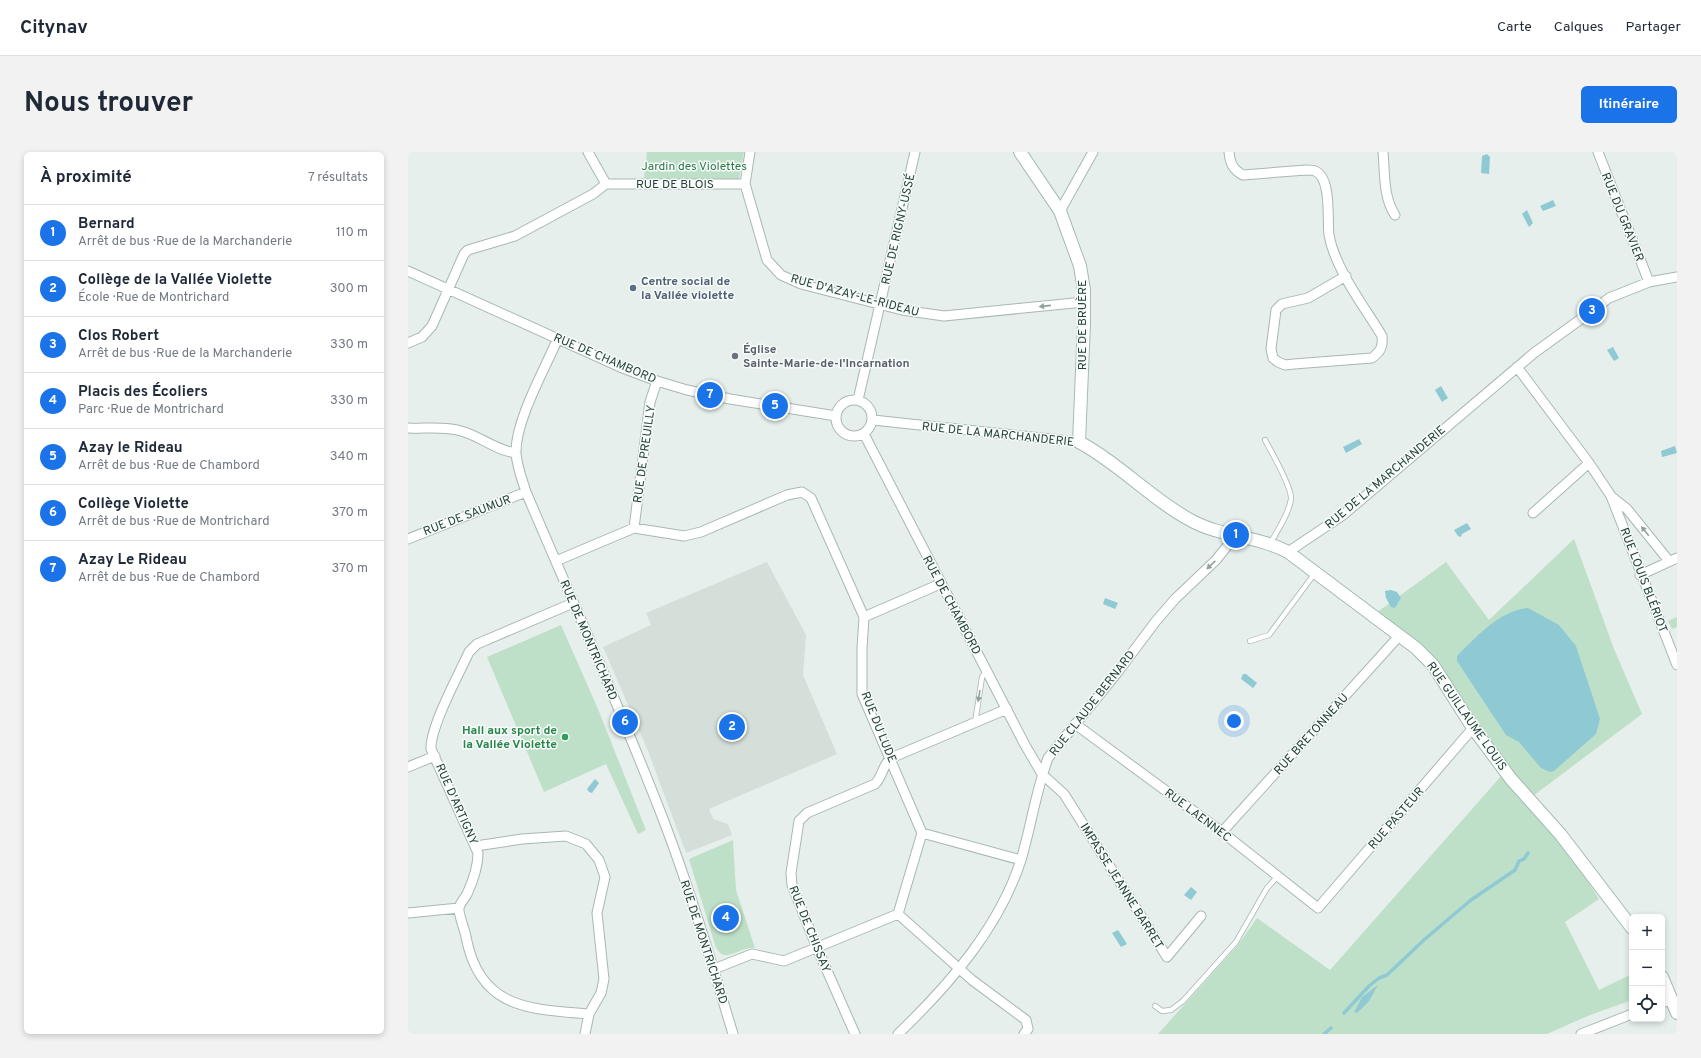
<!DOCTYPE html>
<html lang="fr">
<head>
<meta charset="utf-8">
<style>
  body { margin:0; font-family:Overpass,sans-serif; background:#f2f2f3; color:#1f2937 }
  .controls { position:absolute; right:12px; bottom:12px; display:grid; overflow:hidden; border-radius:6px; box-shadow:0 2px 6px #0003 }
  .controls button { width:36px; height:36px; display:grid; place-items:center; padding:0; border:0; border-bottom:1px solid #e0e1e3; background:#fff; color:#1f2937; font:20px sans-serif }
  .you { position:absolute; left:826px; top:569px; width:14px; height:14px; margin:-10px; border:3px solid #fff; border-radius:50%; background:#1a73e8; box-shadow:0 0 0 6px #1a73e833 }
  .badge { display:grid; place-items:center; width:26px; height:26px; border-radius:50%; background:#1a73e8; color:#fff; font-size:13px; font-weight:700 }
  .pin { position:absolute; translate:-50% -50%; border:2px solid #fff; box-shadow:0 1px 4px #0006 }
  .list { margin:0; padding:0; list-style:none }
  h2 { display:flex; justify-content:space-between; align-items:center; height:52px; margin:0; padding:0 16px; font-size:17px }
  h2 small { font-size:13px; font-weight:400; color:#747a83 }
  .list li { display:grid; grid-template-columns:26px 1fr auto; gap:12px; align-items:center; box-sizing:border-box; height:56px; padding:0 16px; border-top:1px solid #e0e1e3 }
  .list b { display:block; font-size:15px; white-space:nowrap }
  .list p { margin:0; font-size:13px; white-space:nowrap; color:#747a83 }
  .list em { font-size:13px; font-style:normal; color:#747a83 }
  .icon { flex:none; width:22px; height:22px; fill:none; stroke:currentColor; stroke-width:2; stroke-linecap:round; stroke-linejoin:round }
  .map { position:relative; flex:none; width:1269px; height:882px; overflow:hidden; border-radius:6px }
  header { display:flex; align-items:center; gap:24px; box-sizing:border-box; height:56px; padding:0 20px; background:#fff; border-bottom:1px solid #e0e1e3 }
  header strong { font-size:19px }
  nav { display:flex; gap:22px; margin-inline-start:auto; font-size:14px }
  .intro { display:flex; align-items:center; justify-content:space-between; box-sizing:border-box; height:96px; padding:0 24px }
  h1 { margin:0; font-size:28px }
  .button { padding:10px 18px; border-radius:6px; background:#1a73e8; color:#fff; font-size:14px; font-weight:700 }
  main { display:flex; gap:24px; padding:0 24px }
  aside { flex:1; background:#fff; border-radius:6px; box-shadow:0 2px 6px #0003 }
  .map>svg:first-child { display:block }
  .built { fill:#d4dfda }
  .green { fill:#bfe0c8 }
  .water { fill:#8ec9d4 }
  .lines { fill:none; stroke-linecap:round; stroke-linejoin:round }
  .stream { stroke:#8ec9d4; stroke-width:3.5 }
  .lane-casing { stroke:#a8b8b2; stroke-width:6 }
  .street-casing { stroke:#a8b8b2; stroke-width:11 }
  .secondary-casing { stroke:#a4bbb3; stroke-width:14 }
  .lane { stroke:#fff; stroke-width:4.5 }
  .street { stroke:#fff; stroke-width:9 }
  .secondary { stroke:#fff; stroke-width:12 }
  .oneway { fill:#92a09c }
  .service-dot { fill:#5c6f8a; stroke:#f7fbf9; stroke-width:1.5 }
  .worship-dot { fill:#6b7280; stroke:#f7fbf9; stroke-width:1.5 }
  .leisure-dot { fill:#2e9e5b; stroke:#f7fbf9; stroke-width:1.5 }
  .labels { text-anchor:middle; stroke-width:3; stroke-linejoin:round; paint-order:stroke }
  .park-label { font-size:12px; fill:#2d7a4b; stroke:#f7fbf9 }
  .street-label { font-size:12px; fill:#24423a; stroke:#f7fbf9 }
  .service-label { font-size:12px; font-weight:bold; fill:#4e5e75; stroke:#f7fbf9; text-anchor:start }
  .worship-label { font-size:12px; font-weight:bold; fill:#5b616d; stroke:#f7fbf9; text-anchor:start }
  .leisure-label { font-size:12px; font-weight:bold; fill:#27864d; stroke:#f7fbf9; text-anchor:end }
</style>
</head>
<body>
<header>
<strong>Citynav</strong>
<nav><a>Carte</a><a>Calques</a><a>Partager</a></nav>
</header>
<div class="intro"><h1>Nous trouver</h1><a class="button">Itinéraire</a></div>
<main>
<aside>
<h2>À proximité<small>7 résultats</small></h2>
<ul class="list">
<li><span class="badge">1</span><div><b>Bernard</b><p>Arrêt de bus · Rue de la Marchanderie</p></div><em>110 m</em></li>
<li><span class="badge">2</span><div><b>Collège de la Vallée Violette</b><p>École · Rue de Montrichard</p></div><em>300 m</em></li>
<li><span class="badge">3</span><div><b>Clos Robert</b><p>Arrêt de bus · Rue de la Marchanderie</p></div><em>330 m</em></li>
<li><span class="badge">4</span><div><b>Placis des Écoliers</b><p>Parc · Rue de Montrichard</p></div><em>330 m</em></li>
<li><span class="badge">5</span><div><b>Azay le Rideau</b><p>Arrêt de bus · Rue de Chambord</p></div><em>340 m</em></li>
<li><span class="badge">6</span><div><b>Collège Violette</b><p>Arrêt de bus · Rue de Montrichard</p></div><em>370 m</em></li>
<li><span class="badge">7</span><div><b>Azay Le Rideau</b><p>Arrêt de bus · Rue de Chambord</p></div><em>370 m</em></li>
</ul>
</aside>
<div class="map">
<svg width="1269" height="882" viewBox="0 0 1269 882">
  <rect width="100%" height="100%" fill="#e6efeb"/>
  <path class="built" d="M359 410 398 483 395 523 429 602 301 657 305 667 320 672 324 683 278 701 240 599 195 495 243 473 238 461Z"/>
  <path class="green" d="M239 0H336L331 27H236Z
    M1166 387 1206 497 1234 562 1121 647 1025 513 964 464 1038 410 1081 468Z
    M1269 465V475L1264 477 1260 469Z
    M153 473 190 557 238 678 230 682 198 612 136 640 79 505Z
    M1095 622 1159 696 1191 747 1157 770 1191 838 1224 822V848L1182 863 1139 882H750L830 793 849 766 922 818Z
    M325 688 328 738 347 796C331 794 316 815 307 793L281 707Z"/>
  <path class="water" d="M1079 2 1082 5 1081 22 1073 21 1074 4Z
    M1145 48 1148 54 1135 59 1132 54Z
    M1119 58 1125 71 1121 75 1114 62Z
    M1205 195 1211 206 1206 209 1199 198Z
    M1033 234 1040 246 1034 250 1027 238Z
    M951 287 954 292 938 301 935 295Z
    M1267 294 1269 301 1254 305 1253 299Z
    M1059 371 1063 377 1054 382 1053 385 1050 384 1046 378Z
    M983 438 989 440 993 446 987 456 983 455 978 446 977 439Z
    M697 446 710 451 707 457 695 452Z
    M1120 456 1151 473 1168 494 1192 567 1188 582 1146 619 1142 620 1133 616 1111 590 1098 583 1049 509V504C1068 485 1092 458 1120 456Z
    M835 522H838L849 531 845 536 833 527Z
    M187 627 191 631 184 641 181 640 179 637Z
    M783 735 789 740 783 748 776 743Z
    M710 778 719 792 713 795 704 781Z
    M970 833C961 849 963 848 949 861L946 860 954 845Z"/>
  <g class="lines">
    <path class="stream" d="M936 861 961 834 971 826 979 823 1017 787 1063 748 1107 718 1111 709 1116 707 1120 701
      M916 882 923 876"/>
    <defs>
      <path id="lane" d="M857 288C863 299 884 335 883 347 881 362 869 379 862 392
        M842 489 861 483 907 421
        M567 571 574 525 578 519
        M747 854 754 859 763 858 775 849 828 790 859 736 870 724"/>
      <path id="street" d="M342 0 337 32 359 108 373 123 393 132 494 158 536 164 676 150
        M821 0C822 11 825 18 835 23L898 18C901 18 905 18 907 19 924 26 919 68 921 83 927 117 956 154 974 184 975 195 973 199 964 206L886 212 877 213 870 210 865 206 863 197 868 158 874 152 900 146 938 124
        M975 0C977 21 975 45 987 63
        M1190 0 1241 130
        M198 32H337
        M652 59 685 0
        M0 119 212 215 249 229 279 238 322 247 428 264
        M150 186C137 217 107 269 108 301 109 315 114 327 118 340 165 450 214 560 257 672 283 741 304 812 325 882
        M0 191 14 185 24 174 56 102 60 98 107 84 185 42 198 32 180 0
        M1109 215 1181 311 1203 344 1269 513
        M428 266a18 18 0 1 1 36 0a18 18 0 1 1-36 0Z
        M450 248 507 0
        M465 268 671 290
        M0 276C17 277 37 274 53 279 72 284 89 299 108 301
        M456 282 617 593 634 622 656 642 759 805 793 764
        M1204 345 1219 357 1261 409
        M1125 361 1181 311
        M226 376 242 250 249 229
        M0 387 118 340
        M880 400 935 363 1126 201 1184 159 1201 146 1241 130 1269 125
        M148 409 226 376 276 384 293 380 379 343 394 340 403 346 456 465 454 496V542L514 681 490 762 376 809 344 802 306 817
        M1232 423 1269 406
        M165 451 69 492 61 500C51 522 22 575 23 597L70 701C70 716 65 729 59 742 57 746 52 751 51 756 50 762 57 778 58 785 72 857 120 857 181 862
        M456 465 532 432
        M667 572 814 680 910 756 1065 576
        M0 615 27 604
        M814 680 992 483
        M514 681 613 708
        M68 694 114 687 158 684 178 692 191 708 197 725 189 761 196 827 193 841 181 862 177 882
        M0 761 51 756
        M490 762 564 828 618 868 620 877 616 882
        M1254 851 1264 847
        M447 882 409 796 384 733 383 721 391 669 399 661 467 632C475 624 475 612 483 606L599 557
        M490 882C541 833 591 776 613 708 623 674 628 639 640 606L709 521 748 469 767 447 808 408 828 383
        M1173 882 1224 862"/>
      <path id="secondary" d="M612 0 652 59 672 114 676 138V171L671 290C712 312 743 347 784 369 814 385 850 384 880 400L1008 496 1025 513 1065 576 1103 627 1153 683 1224 776
        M1254 825 1269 861"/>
    </defs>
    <use href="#lane" class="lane-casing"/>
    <use href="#street" class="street-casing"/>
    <use href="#secondary" class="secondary-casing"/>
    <use href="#lane" class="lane"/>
    <use href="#street" class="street"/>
    <use href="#secondary" class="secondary"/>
  </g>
  <defs><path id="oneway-solid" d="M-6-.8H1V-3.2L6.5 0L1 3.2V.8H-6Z"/></defs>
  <g class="oneway">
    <use href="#oneway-solid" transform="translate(637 154) rotate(174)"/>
    <use href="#oneway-solid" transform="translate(1237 379) rotate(-129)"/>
    <use href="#oneway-solid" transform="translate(803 413) rotate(137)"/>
    <use href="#oneway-solid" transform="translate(571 544) rotate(100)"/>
  </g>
  <circle class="service-dot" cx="225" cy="136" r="4"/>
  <circle class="worship-dot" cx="327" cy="204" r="4"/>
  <circle class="leisure-dot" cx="157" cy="585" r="4"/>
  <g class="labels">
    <g class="park-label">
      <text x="286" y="18">Jardin des Violettes</text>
    </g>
    <g class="street-label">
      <text x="267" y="36">RUE DE BLOIS</text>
      <text transform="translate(1215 65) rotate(68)" y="4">RUE DU GRAVIER</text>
      <text transform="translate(490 77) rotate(-77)" y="4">RUE DE RIGNY-USSÉ</text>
      <text transform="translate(447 143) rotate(15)" y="4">RUE D'AZAY-LE-RIDEAU</text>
      <text transform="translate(674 173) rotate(-90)" y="4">RUE DE BRUÈRE</text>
      <text transform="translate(197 206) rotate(23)" y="4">RUE DE CHAMBORD</text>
      <text transform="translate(590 282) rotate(6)" y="4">RUE DE LA MARCHANDERIE</text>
      <text transform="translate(236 302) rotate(-82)" y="4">RUE DE PREUILLY</text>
      <text transform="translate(977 325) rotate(-40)" y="4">RUE DE LA MARCHANDERIE</text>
      <text transform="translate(59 363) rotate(-21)" y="4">RUE DE SAUMUR</text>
      <text transform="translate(1236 428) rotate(69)" y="4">RUE LOUIS BLÉRIOT</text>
      <text transform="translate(544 453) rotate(62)" y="4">RUE DE CHAMBORD</text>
      <text transform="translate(181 488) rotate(67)" y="4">RUE DE MONTRICHARD</text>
      <text transform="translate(684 551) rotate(-52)" y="4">RUE CLAUDE BERNARD</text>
      <text transform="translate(1059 564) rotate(55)" y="4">RUE GUILLAUME LOUIS</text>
      <text transform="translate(471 575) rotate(68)" y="4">RUE DU LUDE</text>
      <text transform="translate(903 582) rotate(-48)" y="4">RUE BRETONNEAU</text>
      <text transform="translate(49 652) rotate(66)" y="4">RUE D'ARTIGNY</text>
      <text transform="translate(790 663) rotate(37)" y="4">RUE LAENNEC</text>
      <text transform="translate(988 666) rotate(-49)" y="4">RUE PASTEUR</text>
      <text transform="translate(714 734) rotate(58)" y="4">IMPASSE JEANNE BARRET</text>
      <text transform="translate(402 777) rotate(68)" y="4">RUE DE CHISSAY</text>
      <text transform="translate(296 790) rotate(72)" y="4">RUE DE MONTRICHARD</text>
    </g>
    <g class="service-label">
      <text x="233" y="133">Centre social de<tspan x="233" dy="14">la Vallée violette</tspan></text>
    </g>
    <g class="worship-label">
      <text x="335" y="201">Église<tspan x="335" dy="14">Sainte-Marie-de-l'Incarnation</tspan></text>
    </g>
    <g class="leisure-label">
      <text x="149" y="582">Hall aux sport de<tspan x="149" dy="14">la Vallée Violette</tspan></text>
    </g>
  </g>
</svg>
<div class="controls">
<button>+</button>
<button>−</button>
<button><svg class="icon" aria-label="locate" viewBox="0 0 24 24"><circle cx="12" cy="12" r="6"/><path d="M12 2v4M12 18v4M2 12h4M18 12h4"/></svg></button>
</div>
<div class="you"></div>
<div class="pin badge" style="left:828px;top:383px">1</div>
<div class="pin badge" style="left:324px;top:575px">2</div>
<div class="pin badge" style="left:1184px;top:159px">3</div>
<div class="pin badge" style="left:318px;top:766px">4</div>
<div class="pin badge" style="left:367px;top:254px">5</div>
<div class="pin badge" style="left:217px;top:570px">6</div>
<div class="pin badge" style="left:302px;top:243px">7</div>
</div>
</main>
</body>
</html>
